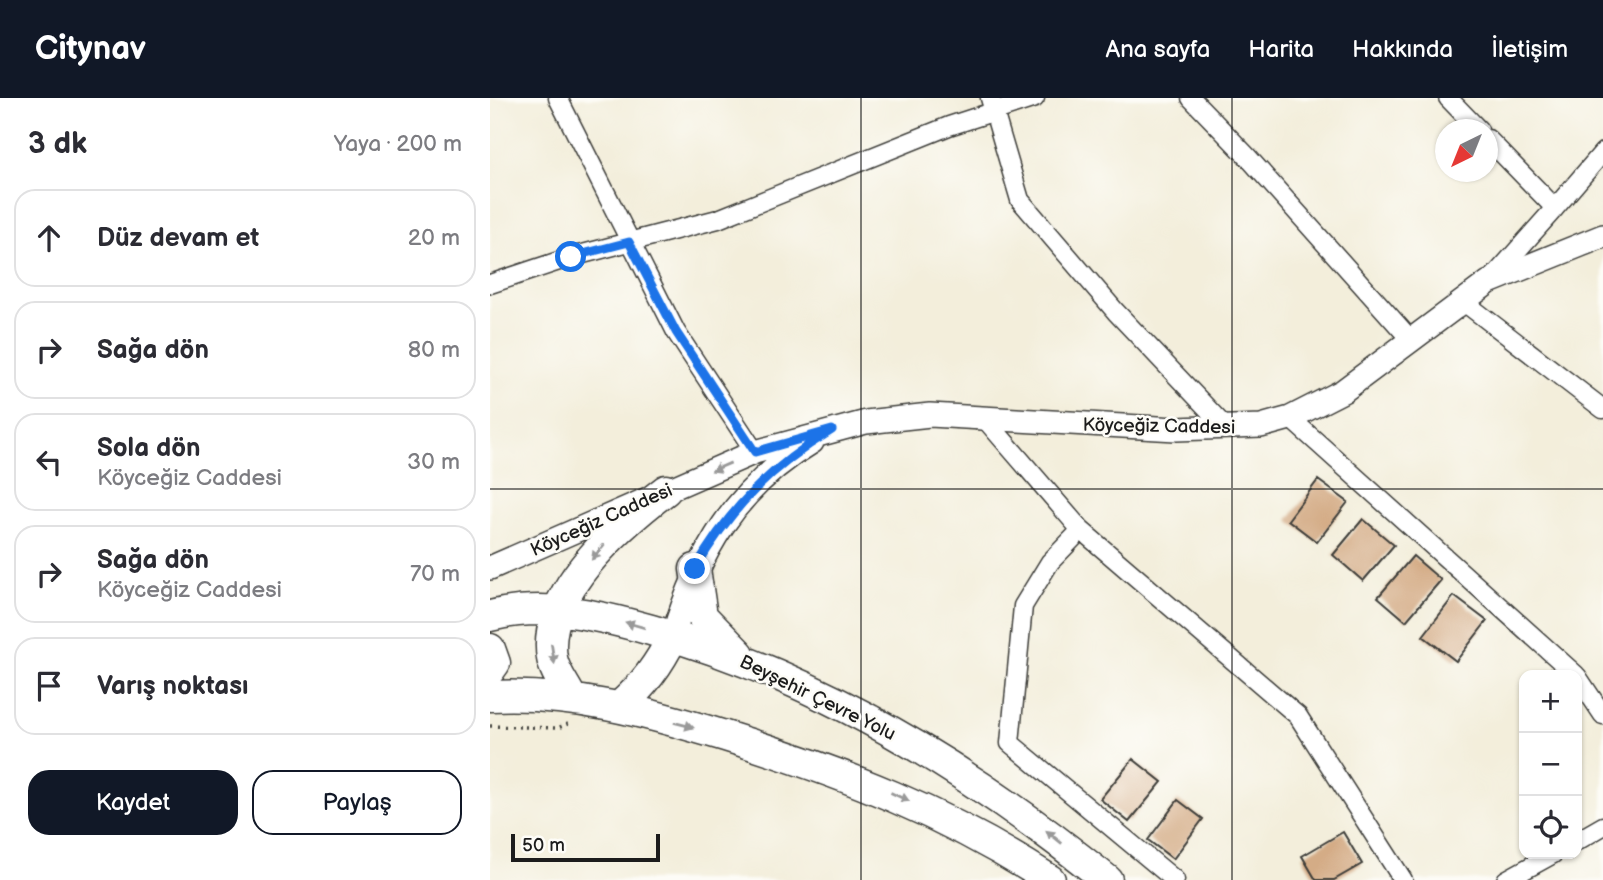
<!DOCTYPE html>
<html lang="tr">
<head>
<meta charset="utf-8">
<style>
  body { margin:0; font-family:"Balsamiq Sans",sans-serif; background:#f2f2f3; color:#2b2b33 }
  .controls { position:absolute; right:21px; bottom:21px; display:grid; overflow:hidden; border-radius:14px; box-shadow:0 2px 5px #0004 }
  .controls button { width:63px; height:63px; display:grid; place-items:center; padding:0; border:0; border-bottom:2px solid #e1e1e2; background:#fff; color:#2b2b33; font:35px sans-serif }
  .compass { position:absolute; left:945px; top:21px; width:63px; height:63px; border-radius:50%; background:#fff; box-shadow:0 2px 5px #0004; rotate:223deg }
  .scale { position:absolute; left:21px; bottom:18px; width:149px; box-sizing:border-box; padding-left:7px; border:4px solid #1c1c1c; border-top:0; font-size:19px; line-height:24px; white-space:nowrap; color:#1c1c1c; -webkit-text-stroke:5px #fdfcf7; paint-order:stroke }
  .stop { position:absolute; width:21px; height:21px; margin:-16px; border:5px solid #1a73e8; border-radius:50%; background:#fff }
  .stop.end { background:#1a73e8; border-color:#fff; box-shadow:0 2px 7px #0008 }
  .list { margin:0; padding:0; list-style:none }
  h2 { display:flex; justify-content:space-between; align-items:center; height:91px; margin:0; padding:0 28px; font-size:30px }
  h2 small { font-size:23px; font-weight:400; color:#7c7c81 }
  .list li { display:grid; grid-template-columns:46px 1fr auto; gap:21px; align-items:center; box-sizing:border-box; height:98px; margin:0 14px 14px; padding:0 14px; border:2px solid #e1e1e2; border-radius:21px }
  .list b { display:block; font-size:26px; white-space:nowrap }
  .list p { margin:0; font-size:23px; white-space:nowrap; color:#7c7c81 }
  .list em { font-size:23px; font-style:normal; color:#7c7c81 }
  .actions { display:flex; gap:14px; padding:21px 28px }
  .actions a { flex:1; padding:16px 0; border:2px solid #111827; border-radius:21px; text-align:center; font-size:24px; color:#111827 }
  .actions .main { background:#111827; color:#fff }
  .icon { flex:none; width:38px; height:38px; fill:none; stroke:currentColor; stroke-width:2; stroke-linecap:round; stroke-linejoin:round }
  .map { position:relative; flex:none; width:1113px; height:782px; overflow:hidden }
  header { display:flex; align-items:center; gap:42px; box-sizing:border-box; height:98px; padding:0 35px; background:#111827; color:#fff }
  header strong { font-size:33px }
  nav { display:flex; gap:38px; margin-inline-start:auto; font-size:24px }
  main { display:flex }
  aside { flex:1; background:#fff }
  .map>svg:first-child { display:block }
  .building { fill:#d4ac86 }
  .lines { fill:none; stroke-linecap:round; stroke-linejoin:round }
  .minor-casing { stroke:#3c3c39; stroke-width:21 }
  .tertiary-casing { stroke:#3c3c39; stroke-width:26 }
  .trunk-casing { stroke:#3c3c39; stroke-width:33 }
  .path { stroke:#3c3c39; stroke-width:3.5; stroke-dasharray:2 5; stroke-linecap:butt }
  .minor { stroke:#fff; stroke-width:18 }
  .tertiary { stroke:#fff; stroke-width:23 }
  .trunk { stroke:#fff; stroke-width:30 }
  .oneway { fill:#999 }
  .route { stroke:#1a73e8; stroke-width:9 }
  .grid { fill:none; stroke:#1c1c1c; stroke-width:2; stroke-opacity:0.55 }
  .labels { text-anchor:middle; stroke-width:5; stroke-linejoin:round; paint-order:stroke }
  .street-label { font-size:19px; fill:#1c1c1c; stroke:#fdfcf7 }
</style>
</head>
<body>
<header>
<strong>Citynav</strong>
<nav><a>Ana sayfa</a><a>Harita</a><a>Hakkında</a><a>İletişim</a></nav>
</header>
<main>
<aside>
<h2>3 dk<small>Yaya · 200 m</small></h2>
<ul class="list">
<li><svg class="icon" aria-label="ahead" viewBox="0 0 24 24"><path d="M12 20V5M6 11l6-6 6 6"/></svg><div><b>Düz devam et</b></div><em>20 m</em></li>
<li><svg class="icon" aria-label="right" viewBox="0 0 24 24"><path d="M7 20v-9h11M14 6l5 5-5 5"/></svg><div><b>Sağa dön</b></div><em>80 m</em></li>
<li><svg class="icon" aria-label="left" viewBox="0 0 24 24"><path d="M17 20v-9H6M10 6l-5 5 5 5"/></svg><div><b>Sola dön</b><p>Köyceğiz Caddesi</p></div><em>30 m</em></li>
<li><svg class="icon" aria-label="right" viewBox="0 0 24 24"><path d="M7 20v-9h11M14 6l5 5-5 5"/></svg><div><b>Sağa dön</b><p>Köyceğiz Caddesi</p></div><em>70 m</em></li>
<li><svg class="icon" aria-label="arrive" viewBox="0 0 24 24"><path d="M6 21V4h12l-3 4 3 4H6"/></svg><div><b>Varış noktası</b></div></li>
</ul>
<div class="actions"><a class="main">Kaydet</a><a>Paylaş</a></div>
</aside>
<div class="map">
<svg width="1113" height="782" viewBox="0 0 1113 782">
  <rect width="100%" height="100%" fill="#fdfcf7"/>
  <filter id="ink" filterUnits="userSpaceOnUse"><feTurbulence type="fractalNoise" baseFrequency=".0143" numOctaves="2"/><feDisplacementMap in="SourceGraphic" scale="14" xChannelSelector="R" yChannelSelector="G"/><feConvolveMatrix kernelMatrix="1 2 1 2 8 2 1 2 1" color-interpolation-filters="sRGB"/></filter>
  <filter id="wash" filterUnits="userSpaceOnUse"><feTurbulence type="fractalNoise" baseFrequency=".00686" numOctaves="4" result="noise"/><feDisplacementMap in="SourceGraphic" scale="28" xChannelSelector="R" yChannelSelector="G"/><feGaussianBlur stdDeviation="1.57" result="paint"/><feColorMatrix in="noise" values="0 0 0 0 0 0 0 0 0 0 0 0 0 0 0 0 0 1.4 0 .05"/><feComposite in="paint" operator="in"/></filter>
  <g filter="url(#wash)">
    <rect width="100%" height="100%" fill="#f3eedb"/>
    <g id="blocks">
      <path class="building" d="M828 382 858 404 827 444 798 422Z
        M873 421 904 447 873 483 843 457Z
        M923 458 951 482 916 523 888 499Z
        M964 498 997 523 966 563 933 538Z
        M643 661 672 684 639 724 610 701Z
        M688 702 713 721 683 761 658 742Z
        M853 734 872 766 844 782H826L812 758Z"/>
    </g>
  </g>
  <g filter="url(#ink)">
    <use href="#blocks" fill-opacity="0" stroke="#3c3c39" stroke-width="2"/>
    <g class="lines">
      <defs>
        <path id="minor" d="M68 0 186 234 265 354
          M500 0 530 102 626 214 737 331
          M701 0 756 57 921 242
          M958 0 989 32
          M998 41 1065 110 1001 182
          M1065 110 1113 54
          M0 186 81 159 228 121 459 28 545 0
          M974 204 1113 311
          M800 320 1086 577
          M495 321 591 432 808 618 913 782
          M591 432 560 464 533 508 520 645 685 782
          M1087 578 1113 617
          M1087 743 1113 728
          M1016 782 1063 756"/>
        <path id="tertiary" d="M0 470 265 354 376 324 440 317 686 331 771 328 800 320 853 293 999 184 1113 138
          M183 538C208 455 245 390 322 344"/>
        <path id="trunk" d="M205 471 212 518 249 556
          M0 518C55 504 108 517 161 532 330 579 482 673 617 782
          M0 551 5 565 0 572
          M0 598C83 594 156 614 235 638 354 675 455 714 560 782
          M81 599C75 587 64 573 62 560 51 495 130 427 176 392
          M129 609C153 588 169 567 183 538"/>
      </defs>
      <use href="#minor" class="minor-casing"/>
      <use href="#tertiary" class="tertiary-casing"/>
      <use href="#trunk" class="trunk-casing"/>
      <path class="path" d="M0 628 67 630 78 626"/>
      <use href="#minor" class="minor"/>
      <use href="#tertiary" class="tertiary"/>
      <use href="#trunk" class="trunk"/>
    </g>
    <defs><path id="oneway-solid" d="M-6-.8H1V-3.2L6.5 0L1 3.2V.8H-6Z" transform="scale(1.75)"/></defs>
    <g class="oneway">
      <use href="#oneway-solid" transform="translate(231 369) rotate(157)"/>
      <use href="#oneway-solid" transform="translate(108 454) rotate(129)"/>
      <use href="#oneway-solid" transform="translate(145 527) rotate(-164)"/>
      <use href="#oneway-solid" transform="translate(63 556) rotate(81)"/>
      <use href="#oneway-solid" transform="translate(194 627) rotate(15)"/>
      <use href="#oneway-solid" transform="translate(410 699) rotate(25)"/>
      <use href="#oneway-solid" transform="translate(564 739) rotate(-141)"/>
    </g>
  </g>
  <g class="lines" filter="url(#ink)">
    <path class="route" d="M81 159 139 144 186 234 265 354 342 332C282 368 240 410 205 471"/>
  </g>
  <path class="grid" d="M371 0V782M742 0V782M0 391H1113"/>
  <g class="labels">
    <g class="street-label">
      <text transform="translate(669 327) rotate(1)" y="7">Köyceğiz Caddesi</text>
      <text transform="translate(111 421) rotate(-24)" y="7">Köyceğiz Caddesi</text>
      <text transform="translate(328 599) rotate(26)" y="7">Beyşehir Çevre Yolu</text>
    </g>
  </g>
</svg>
<div class="controls">
<button>+</button>
<button>−</button>
<button><svg class="icon" aria-label="locate" viewBox="0 0 24 24"><circle cx="12" cy="12" r="6"/><path d="M12 2v4M12 18v4M2 12h4M18 12h4"/></svg></button>
</div>
<svg class="compass" viewBox="-18 -18 36 36"><path d="M0-13l5 13h-10z" fill="#e53935"/><path d="M0 13l5-13h-10z" fill="#7c7c81"/></svg>
<div class="scale">50 m</div>
<div class="stop" style="left:81px;top:159px"></div>
<div class="stop end" style="left:205px;top:471px"></div>
</div>
</main>
</body>
</html>
